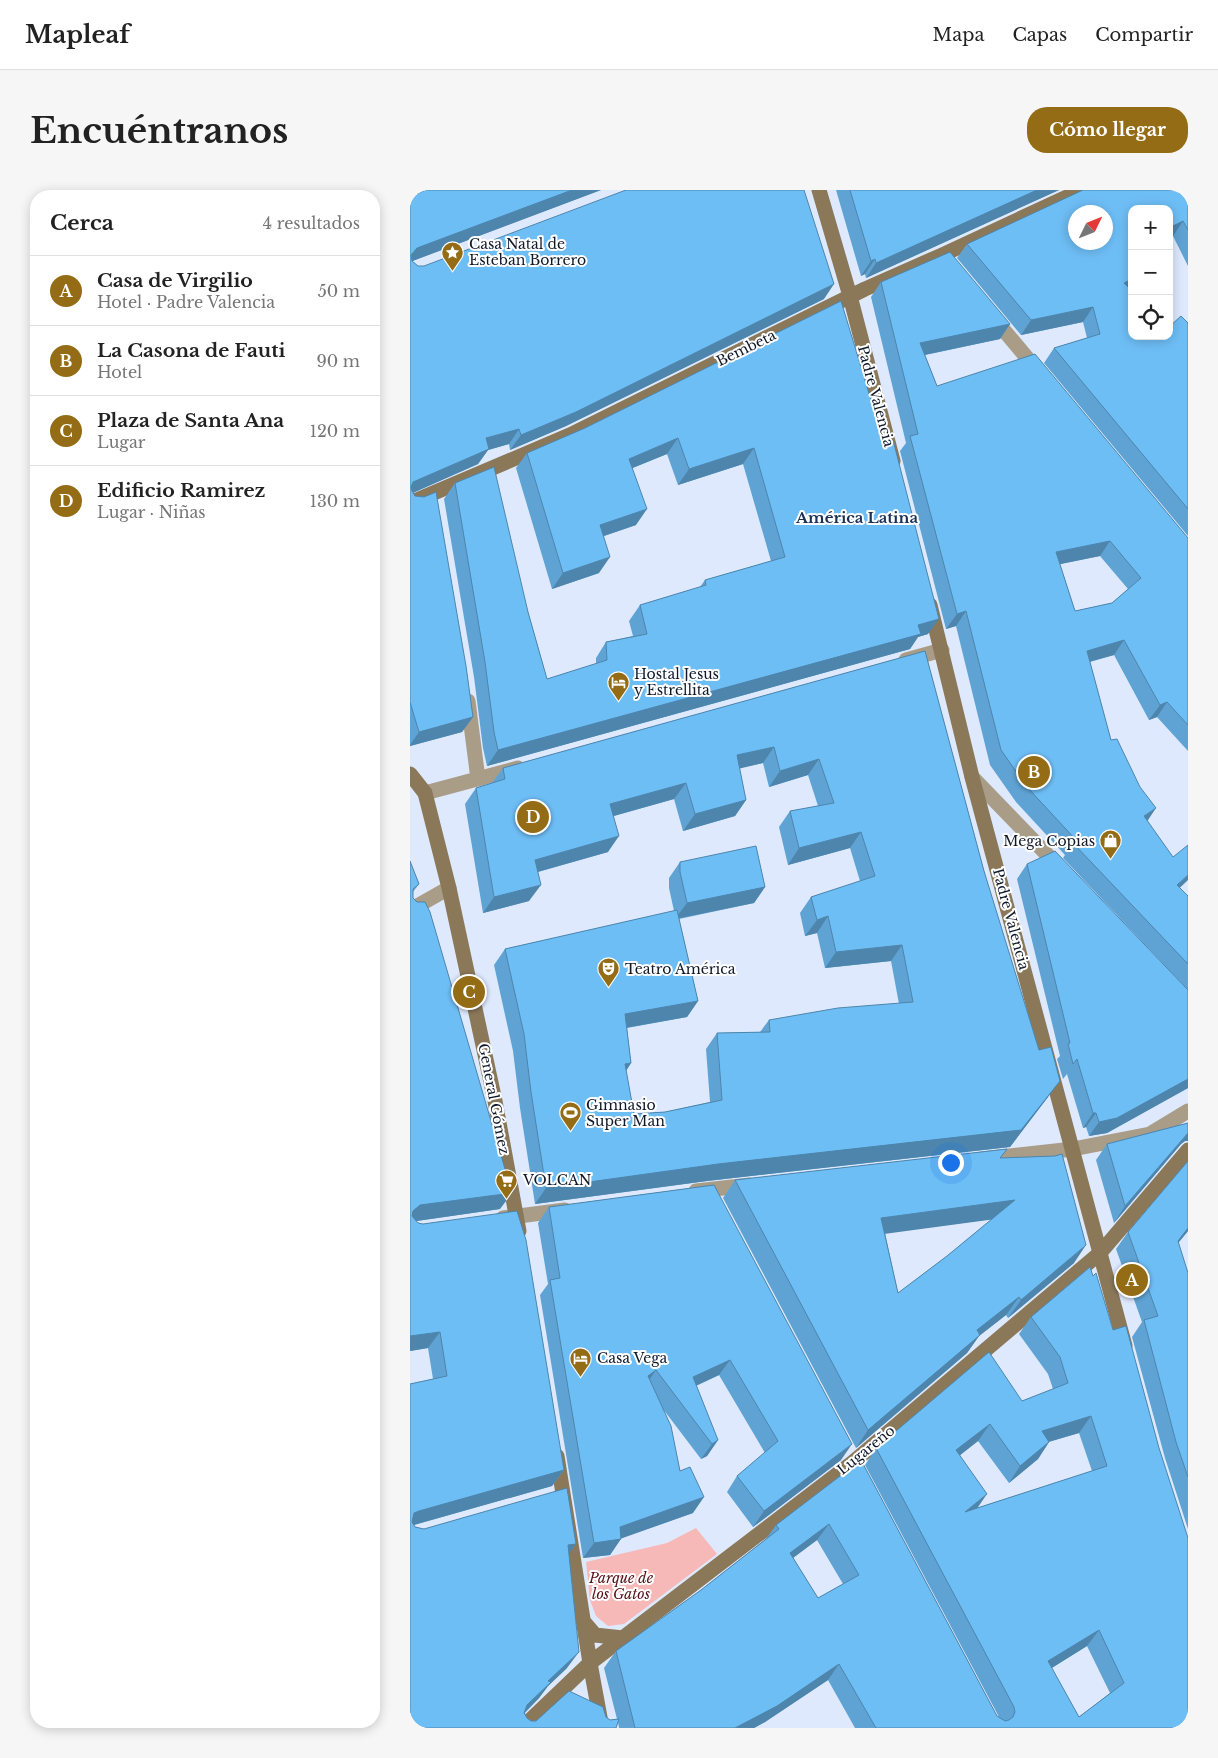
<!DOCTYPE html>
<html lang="es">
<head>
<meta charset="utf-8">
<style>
  body { margin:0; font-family:"Libre Baskerville",serif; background:#f6f6f6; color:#222 }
  .controls { position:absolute; right:15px; top:15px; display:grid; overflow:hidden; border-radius:10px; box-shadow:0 2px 12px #0003 }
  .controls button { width:45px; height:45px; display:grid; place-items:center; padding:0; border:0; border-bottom:1px solid #e0e0e0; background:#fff; color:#222; font:25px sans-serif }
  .compass { position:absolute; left:658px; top:15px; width:45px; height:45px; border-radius:50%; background:#fff; box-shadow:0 2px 12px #0003; rotate:47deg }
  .you { position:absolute; left:540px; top:972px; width:18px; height:18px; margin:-12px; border:4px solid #fff; border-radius:50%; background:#1a73e8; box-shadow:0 0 0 8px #1a73e833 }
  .badge { display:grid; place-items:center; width:32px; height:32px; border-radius:50%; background:#946c16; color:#fff; font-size:16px; font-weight:700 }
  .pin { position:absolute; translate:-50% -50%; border:2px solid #fff; box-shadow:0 1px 5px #0006 }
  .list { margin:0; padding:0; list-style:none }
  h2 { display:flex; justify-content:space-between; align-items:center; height:65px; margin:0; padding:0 20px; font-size:21px }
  h2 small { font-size:16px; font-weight:400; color:#767676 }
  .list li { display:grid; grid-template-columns:32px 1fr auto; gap:15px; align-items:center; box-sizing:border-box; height:70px; padding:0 20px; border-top:1px solid #e0e0e0 }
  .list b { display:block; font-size:19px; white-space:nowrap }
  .list p { margin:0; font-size:16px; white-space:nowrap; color:#767676 }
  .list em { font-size:16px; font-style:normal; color:#767676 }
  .icon { flex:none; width:28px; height:28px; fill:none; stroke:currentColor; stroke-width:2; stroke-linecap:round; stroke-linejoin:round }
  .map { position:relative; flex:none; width:778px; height:1538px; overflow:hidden; border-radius:20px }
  header { display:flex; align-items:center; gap:30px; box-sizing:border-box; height:70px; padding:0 25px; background:#fff; border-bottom:1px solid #e0e0e0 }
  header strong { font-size:24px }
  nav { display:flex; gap:28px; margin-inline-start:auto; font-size:18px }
  .intro { display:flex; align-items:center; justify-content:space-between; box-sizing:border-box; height:120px; padding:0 30px }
  h1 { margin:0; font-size:35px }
  .button { padding:12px 22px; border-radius:20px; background:#946c16; color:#fff; font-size:18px; font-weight:700 }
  main { display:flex; gap:30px; padding:0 30px }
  aside { flex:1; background:#fff; border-radius:20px; box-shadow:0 2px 12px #0003 }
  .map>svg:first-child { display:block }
  .green { fill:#f7b9b7 }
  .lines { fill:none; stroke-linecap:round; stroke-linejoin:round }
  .street { stroke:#a99d88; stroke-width:15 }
  .secondary { stroke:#8a7859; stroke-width:15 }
  .wall { fill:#5fa3d4; fill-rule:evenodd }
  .shaded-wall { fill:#4d85ac }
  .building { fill:#6ebef6; stroke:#4d85ac; fill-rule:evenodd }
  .labels { text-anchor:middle; stroke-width:4; stroke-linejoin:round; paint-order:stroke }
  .poi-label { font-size:14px; fill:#0f1829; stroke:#fff; text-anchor:start }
  .street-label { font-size:14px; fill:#0f1829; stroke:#fff }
  .park-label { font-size:14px; font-style:italic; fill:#571017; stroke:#fff }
  .neighbourhood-label { font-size:15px; font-weight:bold; fill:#1b3055; stroke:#fff }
</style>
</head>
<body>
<header>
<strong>Mapleaf</strong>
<nav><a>Mapa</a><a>Capas</a><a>Compartir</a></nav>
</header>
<div class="intro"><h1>Encuéntranos</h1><a class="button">Cómo llegar</a></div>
<main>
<aside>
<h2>Cerca<small>4 resultados</small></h2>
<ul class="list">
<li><span class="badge">A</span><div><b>Casa de Virgilio</b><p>Hotel · Padre Valencia</p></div><em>50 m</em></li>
<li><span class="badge">B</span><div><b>La Casona de Fauti</b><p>Hotel</p></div><em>90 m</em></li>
<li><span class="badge">C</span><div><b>Plaza de Santa Ana</b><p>Lugar</p></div><em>120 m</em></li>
<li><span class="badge">D</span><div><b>Edificio Ramirez</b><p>Lugar · Niñas</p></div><em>130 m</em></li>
</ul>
</aside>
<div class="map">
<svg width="778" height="1538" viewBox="0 0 778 1538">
  <rect width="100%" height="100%" fill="#dee9fd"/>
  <path class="green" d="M286 1338 307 1364 214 1434 198 1436 186 1426 180 1410 176 1372 257 1353Z"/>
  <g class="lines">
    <path class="street" d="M582 126 628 181
      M496 470 532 460
      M58 511 68 589
      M562 587 651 679
      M15 603 108 578
      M0 720 39 698
      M572 969 663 959 740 944 778 921
      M286 1001 340 995
      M93 1028 155 1020"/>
    <path class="secondary" d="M409 0 440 106 483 271
      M0 313 160 245 455 99 532 65 672 0
      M520 415 562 587 715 1156
      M0 584 15 603 39 698 85 911 109 1041
      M147 1266 180 1473 192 1538
      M173 1431 185 1445 213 1448
      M112 1538 180 1473 442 1273 690 1063 778 960"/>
  </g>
  <path class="wall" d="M16 0H191L2 71 8 76 414 109 156 236 100 260 99 254 78 260 68 274 3 303 63 527 52 542 0 556V3L1 6Z
    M426 0H649L456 88 455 84 451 86Z
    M778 0V76L763 46 722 19V97L719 99 759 146 778 133V346L634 173 644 158 677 148 673 132 611 145 547 68 557 54Z
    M471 92 600 134 590 149 515 165 527 196 778 348V561L747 527 739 530 704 465 680 472 701 550 737 631 770 698 778 706V800L653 668 655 665 606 612 580 575 546 436 536 439 490 261 496 253 461 107ZM690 366 718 399 702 413 665 421 650 374Z
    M431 111 518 444 508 447 500 459 77 576 73 558 64 487 34 309 45 293 118 422 137 489 186 474V468L196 452 223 446 219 431 230 415 290 397 295 390 361 371 333 274 268 295 257 264 222 278 226 335 194 346 189 383 142 399 106 278 117 263 175 238Z
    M515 461 574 681 638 907 600 957 297 991 125 1014 110 918 103 861 84 775 95 759 264 721 259 698V688L270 672 355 697 344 713 269 729 288 811 277 827 217 838 221 873 216 881 224 924 255 922 300 912 296 859 307 843 350 842 359 830 489 814 481 771 415 778 407 743 395 746 390 723 401 707 450 691 440 658 378 675 369 637 380 621 408 616 398 585 359 597 353 573 329 578 336 610 325 626 273 641 264 609 204 626 198 662 128 682 119 711 73 723 55 614 66 598 82 593 93 578Z
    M0 671 9 694 3 702V708L90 1019 6 1031 154 1280 142 1296 4 1335 5 1337 14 1339 159 1364 157 1478 138 1496 129 1508 115 1523 117 1528 121 1531 196 1527 200 1530 207 1529 194 1478 206 1461 291 1400 356 1349 366 1335 451 1270 587 1526 589 1527 455 1275 466 1258 612 1211 643 1199 638 1184 609 1144 621 1127 680 1077 778 1538H445L418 1490 355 1532 344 1538H209L208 1532 0 1538V1194L23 1189 18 1158 0 1161ZM669 1243 682 1281 567 1318 550 1265 568 1251 599 1293 628 1269 639 1252ZM407 1350 433 1394 408 1408 383 1368ZM677 1456 700 1503 669 1527 641 1478Z
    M617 674 778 800V898L697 943 679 946 676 937 673 938 657 884 653 889 647 869 650 866 607 689Z
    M778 933V951H775L771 954 704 1033 686 970 697 954Z
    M597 959 590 968 664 1073 598 1128 596 1125 569 1146 557 1163 446 1258 313 1008 325 990ZM582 1029 537 1066 488 1103 475 1043Z
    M778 971V1041L768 1053 778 1083V1339L755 1268 722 1147 732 1132 706 1059 718 1042Z
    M304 995 431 1270 343 1337 317 1302 327 1286 355 1263 309 1185 286 1196 308 1250 297 1266 291 1269 253 1219 270 1281 283 1323 211 1348 200 1365 173 1368 130 1105 138 1094 128 1033 139 1017Z"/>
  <path class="shaded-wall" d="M162 0H191L0 72V67L7 58Z
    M627 0H649L456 88 466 73Z
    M773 31 763 46 759 48V38Z
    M465 69 455 84 451 86 461 71Z
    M722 89V97L704 108 714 93Z
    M424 94 414 109 156 236 100 260 111 245Z
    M683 117 673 132 611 145 621 130Z
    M600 134 590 149 500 168 510 153Z
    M109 239 99 254 78 260 68 274 0 304V297L3 292 76 248Z
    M268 248 257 264 208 284 219 269Z
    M344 258 333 274 268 295 279 279Z
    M237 319 226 335 179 351 190 335Z
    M700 351 690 366 636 377 646 362Z
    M200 367 189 383 142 399 153 383Z
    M556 421 546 436 536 439 547 424Z
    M529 429 518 444 508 447 500 459 77 576 88 560Z
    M714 450 704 465 667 475 677 461Z
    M757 512 747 527 739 530 750 515Z
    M63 527 52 542 0 556V555L9 542Z
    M364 557 353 573 315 582 327 565Z
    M409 569 398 585 359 597 370 581Z
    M276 593 264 609 189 630 200 614Z
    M336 610 325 626 273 641 285 624Z
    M746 618 736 633 734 626Z
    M451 642 440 658 378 675 389 658Z
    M209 646 198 662 113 686 125 670Z
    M778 685V690L757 710 767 695Z
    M131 695 119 711 73 723 84 707Z
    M355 697 344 713 265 729 277 713Z
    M418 726 407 743 395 746 407 730Z
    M492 755 481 771 415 778 426 762Z
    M288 811 277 827 203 840 215 824Z
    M221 873 210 890 215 874Z
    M778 889V898L697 943 679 946 689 932Z
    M650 891 638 907 600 957 297 991 125 1014 136 998Z
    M683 923H686L676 937 673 938Z
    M778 943V951H775L771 954 704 1033 715 1016Z
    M102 1003 90 1019 0 1032 3 1021 10 1015Z
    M605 1010 593 1028 459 1046 471 1028Z
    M778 1038V1041L756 1068 768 1051Z
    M676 1055 664 1073 598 1128 611 1110Z
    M609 1107 596 1125 569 1146 557 1163 446 1258 458 1240 567 1140Z
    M30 1142 18 1158 0 1161V1146Z
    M320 1170 309 1185 272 1202 283 1187Z
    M246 1180 235 1196 238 1186Z
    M681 1226 669 1243 620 1257 632 1241Z
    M580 1234 568 1251 535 1277 546 1260Z
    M308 1250 297 1266 291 1269 302 1254Z
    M639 1252 628 1269 599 1293 610 1276Z
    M442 1254 431 1270 343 1337 354 1321Z
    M154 1280 142 1296 0 1336 4 1323 9 1321Z
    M577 1304 566 1320 555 1322Z
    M294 1307 283 1323 207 1350 211 1349 200 1365 173 1368 184 1353 210 1337Z
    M419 1334 407 1350 368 1379 380 1363Z
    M166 1354 154 1371 158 1355Z
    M689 1440 677 1456 626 1488 638 1471Z
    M169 1462 157 1478 138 1496 129 1508 106 1531 117 1515 138 1491Z
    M429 1474 418 1490 355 1532 344 1538H325Z"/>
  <path class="building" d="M16 0H162L7 58 1 65 2 71 8 76H14L216 0H394L424 94 166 222 111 245 109 239 76 248 79 259 3 292 1 297 2 301 5 306 14 307 26 302 56 476 63 527 9 542 0 512V3L1 6Z
    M440 0H627L466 73 465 69 461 71Z
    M673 0H778V40L773 31 759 38V19H722V89L714 93 722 101V146H759V137L771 126 778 133V319L644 158 690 144 683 117 621 130 557 54ZM666 22H696V52H666Z
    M540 62 600 134 510 153 527 196 625 164 778 348V535L757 512 750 515 714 450 677 461 701 550 707 549 730 597 746 618 734 626 763 667 778 655V685L767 695 778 706V774L663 653 667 651 617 597 591 560 556 421 547 424 500 246 508 244 471 92ZM700 351 731 388 702 413 665 421 646 362Z
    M431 111 474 253 483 250 529 429 508 435 511 444 88 560 84 542 75 472 45 293 84 277 118 422 137 489 197 470 196 452 237 444 230 415 296 395 295 390 375 367 344 258 279 279 268 248 219 269 237 319 190 335 200 367 153 383 117 263 175 238Z
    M515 461 574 681 629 860 641 857 650 891 611 940 308 974 136 998 121 902 114 844 95 759 267 720 288 811 215 824 221 873 215 874 224 924 255 922 312 910 307 843 360 842 359 830 428 818 503 812 492 755 426 762 418 726 407 730 401 707 465 686 451 642 389 658 380 621 424 613 409 569 370 581 364 557 327 565 336 610 285 624 276 593 200 614 209 646 125 670 131 695 84 707 66 598 95 589 93 578Z
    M346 656 355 697 277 713 270 682V672Z
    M645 661 778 800V889L707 928 689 932 686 923H683L667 869 663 874 658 854 660 853 617 674Z
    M0 671 9 694 3 699V708L7 712H15L20 722 102 1003 10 1015 3 1021 2 1026 8 1033 13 1034 107 1021 116 1050 154 1280 9 1321 4 1323 2 1332 5 1337 14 1339 157 1298 166 1354 158 1355 169 1462 138 1491 141 1492 117 1515 114 1523 117 1528 121 1531H126L159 1501 193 1517 196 1527 200 1530 209 1529 206 1538H0V1194L37 1186 30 1142 0 1146Z
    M778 933V943L715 1016 697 954Z
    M597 959 590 968 645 966 652 964 676 1055 611 1110 609 1107 567 1140 570 1145 458 1240 325 990ZM605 1010 537 1066 488 1103 471 1028Z
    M778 971V1038L768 1051 778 1083V1287L766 1252 734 1130 748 1126 718 1042Z
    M304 995 442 1254 354 1321 327 1286 368 1251 320 1170 283 1187 308 1250 302 1254 246 1180 238 1186 261 1236 270 1281 280 1277 294 1307 210 1337 211 1349 184 1353 140 1090 150 1088 139 1017Z
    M680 1077 683 1086 686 1083 703 1140 716 1136 749 1258 778 1348V1538H466L429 1474 367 1516 325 1538H225L206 1461 291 1400 369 1339 366 1335 451 1270 587 1526 595 1531 599 1530 603 1527 605 1522 604 1517 466 1258 579 1162 612 1211 658 1193 650 1167 621 1127ZM681 1226 697 1276 555 1322 577 1304 546 1260 580 1234 610 1276 639 1252 632 1241ZM419 1334 449 1385 408 1408 380 1363ZM689 1440 714 1493 669 1527 638 1471Z"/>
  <defs>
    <symbol id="sight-pin" viewBox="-11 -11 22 30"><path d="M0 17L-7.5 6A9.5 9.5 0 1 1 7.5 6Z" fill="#946c16" stroke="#fff"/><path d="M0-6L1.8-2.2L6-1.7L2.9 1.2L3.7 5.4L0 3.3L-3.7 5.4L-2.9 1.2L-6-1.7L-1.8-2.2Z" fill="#fff"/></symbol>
    <symbol id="hotel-pin" viewBox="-11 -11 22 30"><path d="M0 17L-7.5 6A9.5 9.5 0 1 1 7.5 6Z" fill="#946c16" stroke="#fff"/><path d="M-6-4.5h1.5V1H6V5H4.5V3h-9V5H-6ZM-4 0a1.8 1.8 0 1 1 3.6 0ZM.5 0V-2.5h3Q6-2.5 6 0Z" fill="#fff"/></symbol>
    <symbol id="shop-pin" viewBox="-11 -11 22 30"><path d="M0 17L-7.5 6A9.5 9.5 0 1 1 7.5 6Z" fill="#946c16" stroke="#fff"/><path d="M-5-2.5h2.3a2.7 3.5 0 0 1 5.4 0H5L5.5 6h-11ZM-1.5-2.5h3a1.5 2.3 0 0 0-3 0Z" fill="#fff"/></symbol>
    <symbol id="theatre-pin" viewBox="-11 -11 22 30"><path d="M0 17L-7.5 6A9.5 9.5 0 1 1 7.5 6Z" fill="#946c16" stroke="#fff"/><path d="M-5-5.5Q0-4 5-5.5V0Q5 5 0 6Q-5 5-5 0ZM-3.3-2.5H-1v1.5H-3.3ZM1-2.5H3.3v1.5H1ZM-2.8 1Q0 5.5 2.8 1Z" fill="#fff"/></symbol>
    <symbol id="stadium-pin" viewBox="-11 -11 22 30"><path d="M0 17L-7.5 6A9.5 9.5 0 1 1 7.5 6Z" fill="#946c16" stroke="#fff"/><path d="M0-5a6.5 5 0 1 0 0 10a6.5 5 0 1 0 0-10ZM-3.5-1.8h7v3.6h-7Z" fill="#fff"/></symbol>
    <symbol id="supermarket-pin" viewBox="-11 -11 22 30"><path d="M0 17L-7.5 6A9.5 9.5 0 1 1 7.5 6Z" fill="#946c16" stroke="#fff"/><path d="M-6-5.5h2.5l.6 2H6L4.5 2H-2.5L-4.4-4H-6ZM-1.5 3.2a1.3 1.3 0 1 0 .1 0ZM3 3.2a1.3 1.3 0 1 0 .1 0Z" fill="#fff"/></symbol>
  </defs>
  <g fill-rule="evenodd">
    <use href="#sight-pin" x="30" y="50" width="25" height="34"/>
    <use href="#hotel-pin" x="196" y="480" width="25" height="34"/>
    <use href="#shop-pin" x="688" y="638" width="25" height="34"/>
    <use href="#theatre-pin" x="186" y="766" width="25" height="34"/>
    <use href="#stadium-pin" x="148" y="910" width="25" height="34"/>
    <use href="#supermarket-pin" x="84" y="978" width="25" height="34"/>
    <use href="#hotel-pin" x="158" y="1156" width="25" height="34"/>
  </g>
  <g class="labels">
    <g class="poi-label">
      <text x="59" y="59">Casa Natal de<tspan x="59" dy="16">Esteban Borrero</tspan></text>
      <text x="224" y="489">Hostal Jesus<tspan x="224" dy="16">y Estrellita</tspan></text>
      <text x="685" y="656" text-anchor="end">Mega Copias</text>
      <text x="215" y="784">Teatro América</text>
      <text x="176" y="920">Gimnasio<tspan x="176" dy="16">Super Man</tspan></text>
      <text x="113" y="995">VOLCAN</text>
      <text x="187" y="1173">Casa Vega</text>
    </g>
    <g class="street-label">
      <text transform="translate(336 158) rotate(-26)" y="5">Bembeta</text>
      <text transform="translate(466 206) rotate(75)" y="5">Padre Valencia</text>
      <text transform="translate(601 729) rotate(75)" y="5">Padre Valencia</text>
      <text transform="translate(84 909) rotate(79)" y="5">General Gómez</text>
      <text transform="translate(456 1260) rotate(-39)" y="5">Lugareño</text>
    </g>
    <g class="park-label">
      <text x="211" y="1393">Parque de<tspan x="211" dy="16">los Gatos</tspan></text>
    </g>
    <g class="neighbourhood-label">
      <text x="447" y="333">América Latina</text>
    </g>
  </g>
</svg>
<div class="controls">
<button>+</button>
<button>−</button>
<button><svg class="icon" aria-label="locate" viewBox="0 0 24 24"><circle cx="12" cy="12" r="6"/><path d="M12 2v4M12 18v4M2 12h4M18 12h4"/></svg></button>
</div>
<svg class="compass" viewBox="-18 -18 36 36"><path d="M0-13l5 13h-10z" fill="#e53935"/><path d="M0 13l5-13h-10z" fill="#767676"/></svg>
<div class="you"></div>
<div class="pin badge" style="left:722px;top:1090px">A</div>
<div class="pin badge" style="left:624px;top:582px">B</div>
<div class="pin badge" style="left:59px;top:802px">C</div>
<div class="pin badge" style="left:123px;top:627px">D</div>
</div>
</main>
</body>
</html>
